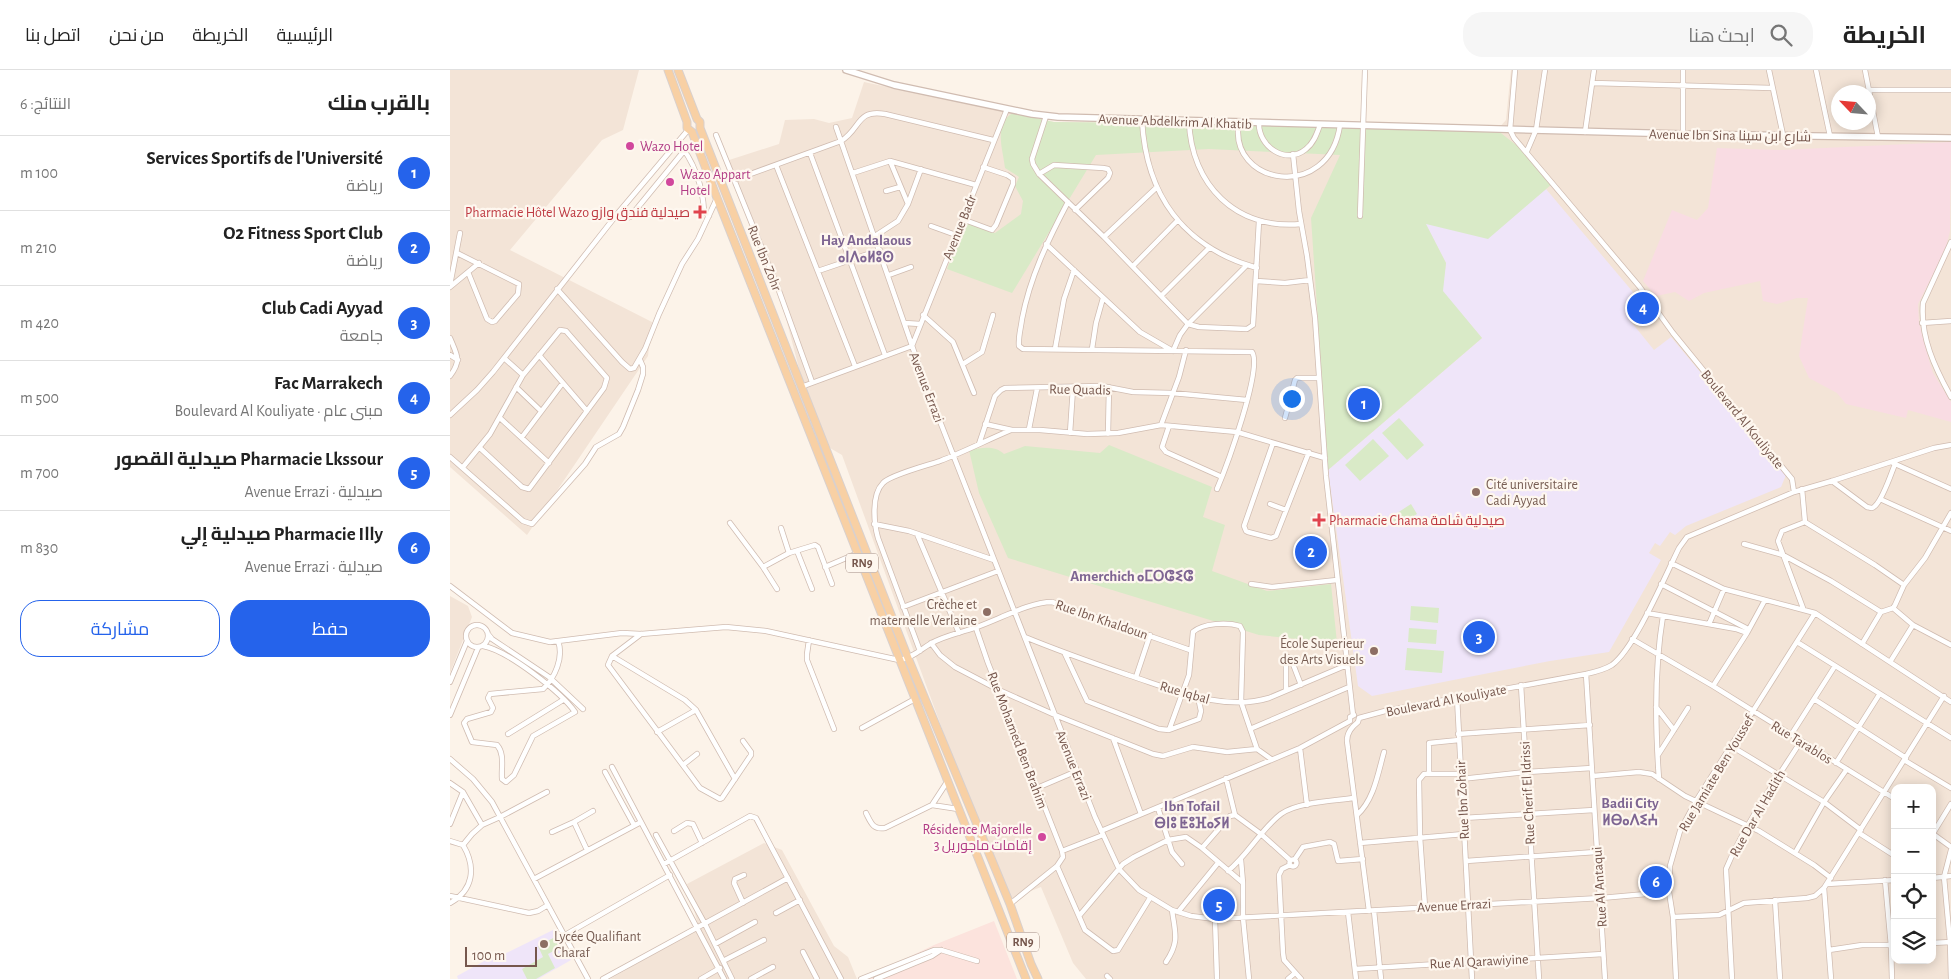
<!DOCTYPE html>
<html lang="ar">
<head>
<meta charset="utf-8">
<style>
  body { margin:0; font-family:"Alegreya Sans",Cairo,"Noto Sans Tifinagh",sans-serif; background:#f6f6f6; color:#222; direction:rtl }
  .controls { position:absolute; right:15px; bottom:15px; display:grid; overflow:hidden; border-radius:10px; box-shadow:0 2px 12px #0003 }
  .controls button { width:45px; height:45px; display:grid; place-items:center; padding:0; border:0; border-bottom:1px solid #e0e0e0; background:#fff; color:#222; font:25px sans-serif }
  .compass { position:absolute; left:1381px; top:15px; width:45px; height:45px; border-radius:50%; background:#fff; box-shadow:0 2px 12px #0003; rotate:296deg }
  .scale { position:absolute; left:15px; bottom:12px; width:72px; box-sizing:border-box; padding-left:5px; border:2px solid #76574d; border-top:0; font-size:14px; line-height:18px; white-space:nowrap; color:#76574d; -webkit-text-stroke:4px #fef7ef; paint-order:stroke }
  .you { position:absolute; left:841px; top:328px; width:18px; height:18px; margin:-12px; border:4px solid #fff; border-radius:50%; background:#1a73e8; box-shadow:0 0 0 8px #1a73e833 }
  .badge { display:grid; place-items:center; width:32px; height:32px; border-radius:50%; background:#2563eb; color:#fff; font-size:16px; font-weight:700 }
  .pin { position:absolute; translate:-50% -50%; border:2px solid #fff; box-shadow:0 1px 5px #0006 }
  .list { margin:0; padding:0; list-style:none }
  h2 { display:flex; justify-content:space-between; align-items:center; height:65px; margin:0; padding:0 20px; font-size:21px }
  h2 small { font-size:16px; font-weight:400; color:#767676 }
  .list li { display:grid; grid-template-columns:32px 1fr auto; gap:15px; align-items:center; box-sizing:border-box; height:75px; padding:0 20px; border-top:1px solid #e0e0e0 }
  .list b { display:block; font-size:19px; white-space:nowrap }
  .list p { margin:0; font-size:16px; white-space:nowrap; color:#767676 }
  .list em { font-size:16px; font-style:normal; color:#767676 }
  .actions { display:flex; gap:10px; padding:15px 20px }
  .actions a { flex:1; padding:11px 0; border:1px solid #2563eb; border-radius:20px; text-align:center; font-size:18px; color:#2563eb }
  .actions .main { background:#2563eb; color:#fff }
  .icon { flex:none; width:28px; height:28px; fill:none; stroke:currentColor; stroke-width:2; stroke-linecap:round; stroke-linejoin:round }
  .map { position:relative; flex:none; width:1501px; height:909px; overflow:hidden; direction:ltr }
  header { display:flex; align-items:center; gap:30px; box-sizing:border-box; height:70px; padding:0 25px; background:#fff; border-bottom:1px solid #e0e0e0 }
  header strong { font-size:24px }
  nav { display:flex; gap:28px; margin-inline-start:auto; font-size:18px }
  .search { width:350px; height:45px; background:#f6f6f6; display:flex; align-items:center; gap:12px; box-sizing:border-box; padding:0 18px; border-radius:20px; color:#767676; font-size:19px }
  main { display:flex }
  aside { flex:1; background:#fff }
  .map>svg:first-child { display:block }
  .residential { fill:#f3e4d7; fill-rule:evenodd }
  .commercial { fill:#fce3dd }
  .education { fill:#efe5f9 }
  .medical { fill:#f9dce3 }
  .green { fill:#d9eac7 }
  .lines { fill:none; stroke-linecap:round; stroke-linejoin:round }
  .minor-casing { stroke:#d0bcb1; stroke-width:6 }
  .tertiary-casing { stroke:#d0bcb1; stroke-width:8 }
  .primary-casing { stroke:#d9d0cd; stroke-width:9 }
  .minor { stroke:#fff; stroke-width:4.5 }
  .tertiary { stroke:#fff; stroke-width:5.5 }
  .primary { stroke:#f8d0a4; stroke-width:7 }
  .hotel-dot { fill:#d1479c; stroke:#fef7ef; stroke-width:2 }
  .health-dot { fill:#e0444e; stroke:#fef7ef; stroke-width:2 }
  .education-dot { fill:#8d6e63; stroke:#fef7ef; stroke-width:2 }
  .labels { text-anchor:middle; stroke-width:4.5; stroke-linejoin:round; paint-order:stroke }
  .shield { fill:#fef7ef; stroke:#9f877e; stroke-width:1 }
  .shield-label { font-size:12px; font-weight:bold; fill:#76574d }
  .street-label { font-size:14px; fill:#76574d; stroke:#fef7ef }
  .hotel-label { font-size:14px; fill:#b23c85; stroke:#fef7ef; text-anchor:start }
  .health-label { font-size:14px; fill:#be3a42; stroke:#fef7ef; text-anchor:end }
  .education-label { font-size:14px; fill:#785e54; stroke:#fef7ef; text-anchor:start }
  .neighbourhood-label { font-size:15px; font-weight:bold; fill:#7e6592; stroke:#fef7ef }
</style>
</head>
<body>
<header>
<strong>الخريطة</strong>
<div class="search"><svg class="icon" aria-label="search" viewBox="0 0 24 24"><circle cx="10" cy="10" r="6"/><path d="M15 15l6 6"/></svg>ابحث هنا</div>
<nav><a>الرئيسية</a><a>الخريطة</a><a>من نحن</a><a>اتصل بنا</a></nav>
</header>
<main>
<div class="map">
<svg width="1501" height="909" viewBox="0 0 1501 909">
  <rect width="100%" height="100%" fill="#fcf3e9"/>
  <path class="residential" d="M0 0H189L173 60 152 70 60 180 202 252 198 286 77 465 0 397Z
    M1061 0H1501V909H636L623 893 591 817 555 831 392 385 368 371 328 218 276 91 329 74 335 50 364 49 379 53 402 48 414 12 604 52 913 55 1047 60 1056 50ZM1388 22H1418V52H1388ZM1445 718H1482V890H1445Z
    M0 526 18 536 22 547 0 603Z
    M314 773 332 780 384 876 398 887 407 909H160L249 858 237 814Z"/>
  <path class="commercial" d="M544 851 567 909H413L484 875Z"/>
  <path class="education" d="M1096 119 1193 234 1178 248 1204 280 1221 267 1336 405 1331 417 1236 456 1225 465 1220 462 1210 476 1205 473 1199 483 1211 490 1159 582 1100 591 922 626 908 616 878 400 1032 268 992 221 996 193 975 153 1038 168Z
    M105 859 121 890 88 909H8L7 906 38 889 40 891Z"/>
  <path class="medical" d="M1501 72 1500 161 1495 181 1468 234 1469 253 1479 290 1483 303 1501 332V352L1458 340 1456 348 1396 334 1387 323 1359 308 1349 286 1358 228H1347L1327 234 1313 231 1310 211 1254 223 1239 231 1225 222 1206 226 1193 211 1222 140 1247 150 1258 138 1267 78 1331 80Z"/>
  <path class="green" d="M563 43 604 52 913 55 1047 60 1080 86 1102 114 1038 169 976 154 996 193 993 221 1032 268 878 400 861 148 890 85 759 79 646 85 562 223 497 199 515 152 545 163 571 144 573 131 565 116 569 107 555 98C553 79 543 54 563 43Z
    M949 348 974 375 957 390 932 363Z
    M923 369 939 386 910 411 895 395Z
    M659 375 762 417 753 447 775 455 762 501 817 521 881 514 887 573 809 565 558 488 529 423 519 380C532 378 544 375 554 384L575 376 650 383Z
    M961 434 967 444 947 457 941 447Z
    M961 536 989 538 988 553 960 550Z
    M959 558 987 560 986 574 958 572Z
    M957 578 994 581 992 603 955 600Z
    M107 866 113 876 98 884 105 898 86 909H77L72 899 93 887 88 876Z"/>
  <g class="lines">
    <defs>
      <path id="minor" d="M1065 0 1060 60 1064 68 1189 216 1223 263 1337 403 1342 409 1344 422
        M1319 0 1333 65
        M1366 0 1380 66
        M1415 0 1428 67
        M1143 13 1322 18
        M1420 20H1501
        M596 46 582 89 583 94 589 104 654 167 738 254 749 257 797 259 803 255 809 151
        M692 50C696 125 733 177 807 198
        M739 51C741 115 786 160 851 154
        M789 52C777 115 879 133 890 55
        M809 53C808 76 836 96 856 79 864 73 867 63 870 55
        M386 57 475 313 645 747 669 799 689 820 722 840 741 846 765 849 1151 828 1219 822
        M1135 62 1144 0
        M1233 64V0
        M266 65 328 218 362 312
        M227 72C244 89 253 118 254 141L259 146
        M1077 81 1086 60 1095 0
        M360 83 435 285
        M843 84 849 141 857 186 865 248 876 406 903 645
        M440 91 458 134
        M326 95 405 296
        M403 103 440 91 526 115
        M589 104 604 95 653 98 658 99 660 103 658 108 625 140
        M284 110 391 71C411 59 406 39 435 44L543 70
        M436 121 450 117
        M618 132C598 170 580 207 572 249 571 258 568 267 569 276L573 279 802 282C813 298 776 398 767 419
        M168 143 175 148 180 147 234 81
        M910 146 915 0
        M512 149 542 160 546 155 563 114V109L557 105 533 97
        M481 156 506 165
        M425 166 448 151 458 134 471 99
        M654 167 707 117
        M1501 172 1473 233C1470 267 1485 298 1501 327
        M596 174 690 262 723 281 730 265 738 254 797 195
        M7 183 69 214 68 224 45 251 42 252 37 249 18 202
        M683 196 727 151
        M368 201 430 180
        M439 205 461 197
        M806 211 835 213 860 210
        M0 215 10 163
        M0 217 29 193
        M107 219 172 292 180 299 184 298 195 279 209 244 232 194 248 169 267 128
        M712 225 759 178
        M473 245 503 272 524 323
        M455 253 470 254
        M1472 253 1501 251
        M0 268C7 285 12 290 0 306
        M605 279 614 229 624 200
        M642 279 646 253 653 228
        M0 285 8 290
        M89 285 137 341
        M54 288 73 305
        M513 294 532 282 543 245
        M66 317 91 341
        M351 317 462 276 557 39
        M0 345 27 320 43 302 168 143 238 60
        M50 348 99 393
        M835 348 845 310 847 308H869
        M535 354 562 360H590L637 364 668 363 711 355 754 359 787 362 875 388
        M711 355 729 307 736 280
        M719 356 712 377 716 382 772 407
        M579 359 587 319
        M620 363 623 318
        M658 364 659 317
        M72 367 112 314
        M823 373 794 456 796 461 798 462 821 468 826 466 859 382
        M529 374 545 326 551 320 555 318 652 316 683 322 722 323 797 330
        M0 387 73 451 82 454 135 394 146 377 169 364 173 357 188 320 193 304V297L190 290
        M1443 393 1501 419
        M13 397 40 364 73 305 110 260 116 261 157 308 154 318 79 419 72 417 30 378
        M1382 411 1417 437C1421 438 1422 439 1425 436 1433 429 1441 404 1445 394
        M1352 419 1355 452 1332 461 1328 471 1353 538
        M1430 429 1501 461
        M820 434 836 440
        M1355 452 1425 495 1454 515
        M280 453 313 497 327 519
        M424 454 459 461 544 490
        M331 458 339 483
        M467 464 509 563
        M1294 474 1333 485 1381 511 1431 542
        M347 481 362 519
        M1221 493 1274 519 1365 543 1501 632
        M313 497 339 483 365 475 368 477 382 514
        M375 497 408 483
        M801 514 822 517 887 510
        M1211 514 1298 559
        M0 516 62 563 100 572 172 563 191 564 276 557 316 561 449 590C462 588 470 580 480 574 493 566 510 563 524 558 546 551 579 532 602 532L740 580
        M453 537 548 501
        M1443 538 1463 555 1501 575
        M1197 543 1286 559 1297 563
        M1259 554 1274 519
        M16 566a11 11 0 1 1 22 0a11 11 0 1 1-22 0Z
        M526 558 538 593 612 781
        M38 564 42 569 99 607 133 639
        M191 564 162 586 158 595 250 718 270 729 272 728 301 685V682L293 671
        M575 567C609 581 643 593 678 605 722 619 772 642 819 628L897 595
        M1182 569 1263 616 1445 729
        M359 570 357 584V590L384 659
        M1347 572 1501 668
        M481 573 490 585 505 597 549 620 605 645 703 684 713 686 743 677 777 682 807 679 821 689
        M1412 574 1431 542 1443 538 1445 535 1454 515 1475 488 1501 443
        M33 576C57 580 111 622 125 642L83 666 64 705 56 712 52 709C51 698 55 684 47 675L22 672 14 653 17 649 41 642 43 638 38 628 40 624 93 619C105 608 114 587 108 571
        M470 581 428 468C424 454 421 425 433 413 440 405 479 395 490 391 514 382 537 370 561 360
        M615 584 637 631 709 659 719 660 739 605 743 562C753 553 777 552 790 556L793 562 791 632 807 679
        M162 586 235 630 246 640 207 662
        M1440 592 1463 555
        M1136 604 1155 909
        M686 607 700 565
        M0 612 17 571
        M1071 615 1089 909
        M1263 616 1297 563 1315 530
        M836 620V590L838 587 841 589 851 615
        M1007 627 1022 909
        M1364 629 1456 688
        M1206 637 1224 660
        M246 640 285 709
        M0 645 28 578
        M909 648 935 641 1136 604C1145 602 1154 600 1162 595 1185 578 1215 506 1229 478L1237 467 1344 422 1382 411 1484 378 1501 375
        M909 648 908 652C902 657 897 662 897 671L919 841
        M412 658 465 629
        M800 659 899 617
        M719 660 749 649 751 641 748 627
        M58 664 113 630
        M1008 664 1140 655
        M1341 665 1385 596
        M663 668 691 744
        M1281 676 1374 732 1411 760
        M850 678 857 735
        M1208 685 1238 638
        M0 689 23 709 42 732 138 909
        M1454 690 1501 718
        M1386 693 1429 625
        M233 695 247 684
        M162 697 274 909
        M155 702 184 755
        M979 704V673L1009 670
        M1143 706 1189 702 1202 704 1235 726 1309 761 1364 795 1381 808
        M776 708 785 745
        M1011 709 1077 702 1142 698
        M1209 709C1205 654 1204 600 1213 546
        M0 713 13 722 32 755
        M587 718 627 701
        M482 735 508 739
        M708 738 722 782 732 794
        M416 743C421 753 423 760 435 758L482 735 497 712
        M907 745C924 730 928 703 934 682
        M1013 748 1144 740
        M124 752 137 780
        M0 754 13 722
        M224 761 237 753 243 754 252 773
        M651 761 850 678 900 651V647L904 645
        M102 762 124 752 143 741
        M1409 763 1445 786
        M1483 764 1501 777
        M206 765 255 854 282 909
        M1482 765 1501 734
        M0 771 13 775
        M910 773 1014 764
        M752 778 780 746 785 745 811 764 840 790
        M1501 780 1494 807 1500 872 1501 909
        M1345 783 1374 732 1397 699
        M845 789 853 777 880 772 884 774 888 791 913 789
        M839.5 793a3.5 3.5 0 1 1 7 0a3.5 3.5 0 1 1-7 0Z
        M791 790 793 813
        M1016 791 1146 782
        M214 794 300 746 306 748 391 909
        M840 795 832 799 829 805 833 883 834 890 851 909
        M607 796 635 860 663 881 668 880 700 828
        M778 801C798 785 811 759 831 744 848 732 883 731 904 728
        M1482 808 1501 806
        M84 809 191 752
        M1435 810 1441 876 1442 909
        M1377 814 1445 810
        M1374 818 1381 909
        M0 826 79 843 88 841 98 835
        M1325 830 1330 909
        M0 833C24 820 26 797 13 775L22 764 32 755 50 747 97 722
        M293 833 284 813 285 809 294 805
        M560 834 607 796 613 787 612 781 653 765
        M975 837 970 767 969 710 974 704H1011
        M924 841 931 909
        M728 842 768 793
        M898 842 906 909
        M326 843 350 830
        M629 846 673 794 684 787 718 770 736 767 752 778 793 813V848L799 909
        M1223 847 1269 845 1294 833 1357 828 1365 826 1374 818 1494 626
        M765 849 767 909
        M115 865 220 805
        M1482 873 1501 872
        M265 874 305 852
        M1379 880 1412 875H1445
        M353 882 367 909
        M273 891 314 870
        M716 892C730 871 725 863 722 840
        M905 899 1153 884
        M657 906 660 909
        M153 909 338 808
        M251 909 270 898
        M301 909 323 897
        M411 909 484 880H491L527 891
        M426 909 482 886 491 880
        M838 909 845 903
        M1226 909 1223 847 1219 822 1220 796 1230 761 1246 731 1365 543
        M1282 909 1276 799C1294 756 1326 710 1351 671"/>
      <path id="tertiary" d="M396 0 444 15 582 44 608 47 1233 64 1501 68"/>
      <path id="primary" d="M218 0 237 52V58L242 62 267 128 576 909
        M228 0 247 49 250 52V58L458 588 560 834 581 894 588 909"/>
    </defs>
    <use href="#minor" class="minor-casing"/>
    <use href="#tertiary" class="tertiary-casing"/>
    <use href="#primary" class="primary-casing"/>
    <use href="#minor" class="minor"/>
    <use href="#tertiary" class="tertiary"/>
    <use href="#primary" class="primary"/>
  </g>
  <g class="hotel-dot">
    <circle cx="180" cy="76" r="5"/>
    <circle cx="220" cy="112" r="5"/>
    <circle cx="592" cy="767" r="5"/>
  </g>
  <g class="health-dot">
    <path d="M247.5 134.5h5v5h5v5h-5v5h-5v-5h-5v-5h5z"/>
    <path d="M866.5 442.5h5v5h5v5h-5v5h-5v-5h-5v-5h5z"/>
  </g>
  <g class="education-dot">
    <circle cx="1026" cy="422" r="5"/>
    <circle cx="537" cy="542" r="5"/>
    <circle cx="924" cy="581" r="5"/>
    <circle cx="94" cy="874" r="5"/>
  </g>
  <g class="labels">
    <g class="shield">
      <rect x="396" y="483.5" width="32" height="19" rx="4"/>
      <rect x="557" y="862.5" width="32" height="19" rx="4"/>
    </g>
    <g class="shield-label">
      <text x="412" y="497">RN9</text>
      <text x="573" y="876">RN9</text>
    </g>
    <g class="street-label">
      <text transform="translate(725 51) rotate(2)" y="5">Avenue Abdelkrim Al Khatib</text>
      <text transform="translate(1280 65) rotate(1)" y="5">Avenue Ibn Sina شارع ابن سينا</text>
      <text transform="translate(509 157) rotate(-68)" y="5">Avenue Badr</text>
      <text transform="translate(315 188) rotate(68)" y="5">Rue Ibn Zohr</text>
      <text transform="translate(477 317) rotate(69)" y="5">Avenue Errazi</text>
      <text transform="translate(630 319) rotate(1)" y="5">Rue Quadis</text>
      <text transform="translate(1293 349) rotate(51)" y="5">Boulevard Al Kouliyate</text>
      <text transform="translate(652 549) rotate(19)" y="5">Rue Ibn Khaldoun</text>
      <text transform="translate(735 622) rotate(16)" y="5">Rue Iqbal</text>
      <text transform="translate(996 630) rotate(-11)" y="5">Boulevard Al Kouliyate</text>
      <text transform="translate(568 670) rotate(69)" y="5">Rue Mohamed Ben Brahim</text>
      <text transform="translate(1352 672) rotate(32)" y="5">Rue Tarablos</text>
      <text transform="translate(624 695) rotate(68)" y="5">Avenue Errazi</text>
      <text transform="translate(1266 703) rotate(-59)" y="5">Rue Jamiate Ben Youssef</text>
      <text transform="translate(1077 723) rotate(-93)" y="5">Rue Cherif El Idrissi</text>
      <text transform="translate(1012 730) rotate(-93)" y="5">Rue Ibn Zohair</text>
      <text transform="translate(1307 743) rotate(-60)" y="5">Rue Dar Al Hadith</text>
      <text transform="translate(1149 817) rotate(-94)" y="5">Rue Al Antaqui</text>
      <text transform="translate(1004 835) rotate(-3)" y="5">Avenue Errazi</text>
      <text transform="translate(1029 891) rotate(-3)" y="5">Rue Al Qarawiyine</text>
    </g>
    <g class="hotel-label">
      <text x="190" y="81">Wazo Hotel</text>
      <text x="230" y="109">Wazo Appart<tspan x="230" dy="16">Hotel</tspan></text>
      <text x="582" y="764" text-anchor="end">Résidence Majorelle<tspan x="582" dy="16">إقامات ماجوريل 3</tspan></text>
    </g>
    <g class="health-label">
      <text x="240" y="147">Pharmacie Hôtel Wazo صيدلية فندق وازو</text>
      <text x="879" y="455" text-anchor="start">Pharmacie Chama صيدلية شامة</text>
    </g>
    <g class="education-label">
      <text x="1036" y="419">Cité universitaire<tspan x="1036" dy="16">Cadi Ayyad</tspan></text>
      <text x="527" y="539" text-anchor="end">Crèche et<tspan x="527" dy="16">maternelle Verlaine</tspan></text>
      <text x="914" y="578" text-anchor="end">École Superieur<tspan x="914" dy="16">des Arts Visuels</tspan></text>
      <text x="104" y="871">Lycée Qualifiant<tspan x="104" dy="16">Charaf</tspan></text>
    </g>
    <g class="neighbourhood-label">
      <text x="416" y="175">Hay Andalaous<tspan x="416" dy="17">ⴰⵏⴷⴰⵍⵓⵙ</tspan></text>
      <text x="682" y="511">Amerchich ⴰⵎⵔⵛⵉⵛ</text>
      <text x="1180" y="738">Badii City<tspan x="1180" dy="17">ⵍⴱⴰⴷⵉⵄ</tspan></text>
      <text x="742" y="741">Ibn Tofail<tspan x="742" dy="17">ⴱⵏⵓ ⵟⵓⴼⴰⵢⵍ</tspan></text>
    </g>
  </g>
</svg>
<div class="controls">
<button>+</button>
<button>−</button>
<button><svg class="icon" aria-label="locate" viewBox="0 0 24 24"><circle cx="12" cy="12" r="6"/><path d="M12 2v4M12 18v4M2 12h4M18 12h4"/></svg></button>
<button><svg class="icon" aria-label="layers" viewBox="0 0 24 24"><path d="M12 4l9 5-9 5-9-5zM3 14l9 5 9-5"/></svg></button>
</div>
<svg class="compass" viewBox="-18 -18 36 36"><path d="M0-13l5 13h-10z" fill="#e53935"/><path d="M0 13l5-13h-10z" fill="#767676"/></svg>
<div class="scale">100 m</div>
<div class="you"></div>
<div class="pin badge" style="left:914px;top:334px">1</div>
<div class="pin badge" style="left:861px;top:482px">2</div>
<div class="pin badge" style="left:1029px;top:567px">3</div>
<div class="pin badge" style="left:1193px;top:238px">4</div>
<div class="pin badge" style="left:769px;top:835px">5</div>
<div class="pin badge" style="left:1206px;top:812px">6</div>
</div>
<aside>
<h2>بالقرب منك<small>النتائج: 6</small></h2>
<ul class="list">
<li><span class="badge">1</span><div><b>Services Sportifs de l'Université</b><p>رياضة</p></div><em>100 m</em></li>
<li><span class="badge">2</span><div><b>O2 Fitness Sport Club</b><p>رياضة</p></div><em>210 m</em></li>
<li><span class="badge">3</span><div><b>Club Cadi Ayyad</b><p>جامعة</p></div><em>420 m</em></li>
<li><span class="badge">4</span><div><b>Fac Marrakech</b><p>مبنى عام · Boulevard Al Kouliyate</p></div><em>500 m</em></li>
<li><span class="badge">5</span><div><b>Pharmacie Lkssour صيدلية القصور</b><p>صيدلية · Avenue Errazi</p></div><em>700 m</em></li>
<li><span class="badge">6</span><div><b>Pharmacie Illy صيدلية إلي</b><p>صيدلية · Avenue Errazi</p></div><em>830 m</em></li>
</ul>
<div class="actions"><a class="main">حفظ</a><a>مشاركة</a></div>
</aside>
</main>
</body>
</html>
